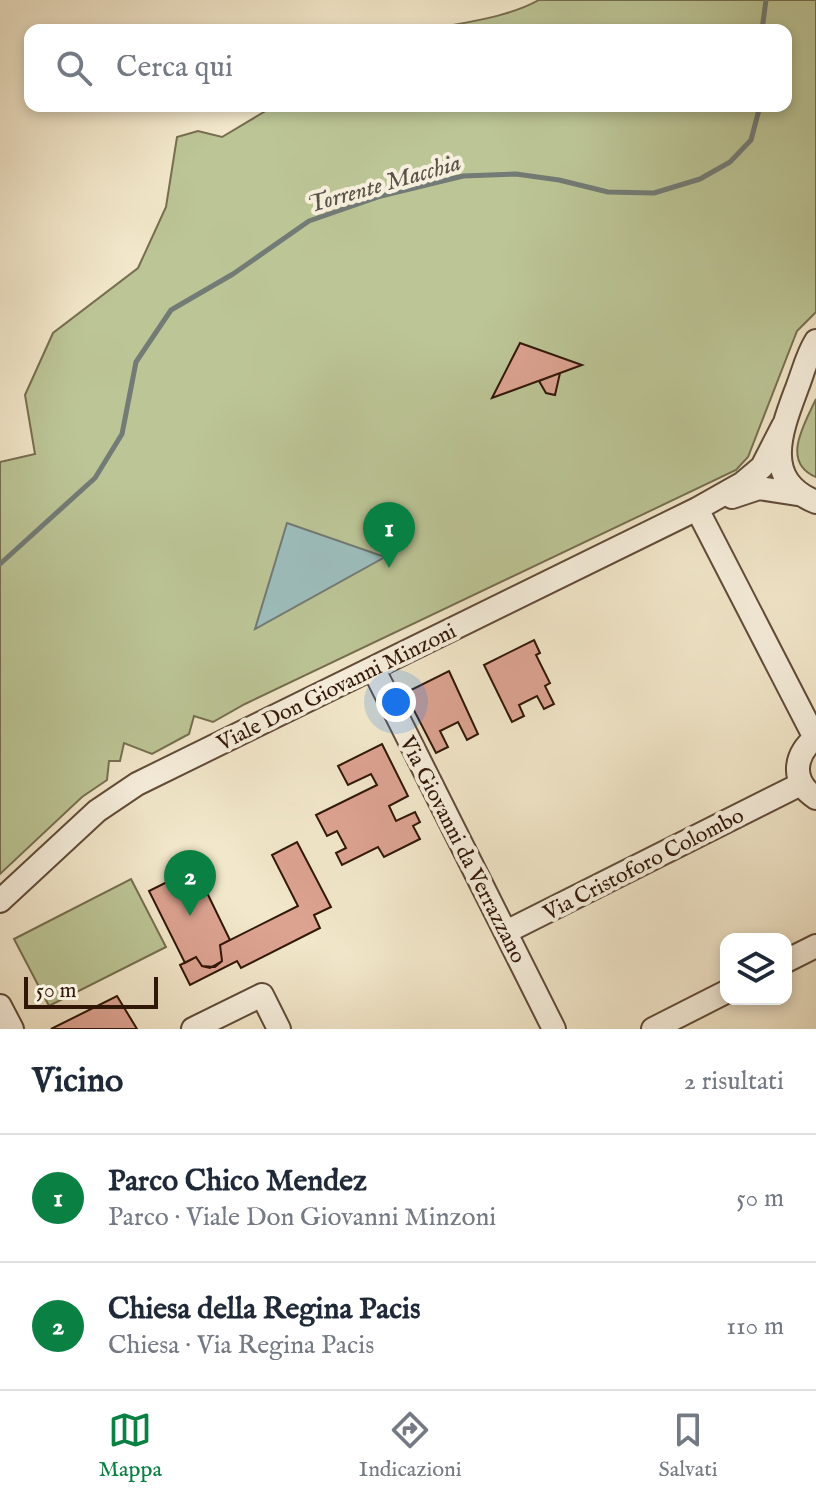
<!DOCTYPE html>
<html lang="it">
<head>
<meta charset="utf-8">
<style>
  body { margin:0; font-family:"IM FELL English",serif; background:#f2f2f3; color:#1f2937 }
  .controls { position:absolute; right:24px; bottom:24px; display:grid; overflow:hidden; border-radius:16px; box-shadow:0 4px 12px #0003 }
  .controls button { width:72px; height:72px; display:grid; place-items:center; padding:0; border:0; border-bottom:2px solid #e0e1e3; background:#fff; color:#1f2937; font:40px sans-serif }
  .scale { position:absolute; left:24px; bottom:20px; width:134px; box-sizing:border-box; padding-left:8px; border:4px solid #311708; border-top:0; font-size:22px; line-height:28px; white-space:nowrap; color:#311708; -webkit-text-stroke:6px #f7efdd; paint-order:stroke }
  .you { position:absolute; left:396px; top:702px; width:28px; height:28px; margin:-20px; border:6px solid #fff; border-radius:50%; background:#1a73e8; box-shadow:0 0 0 12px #1a73e833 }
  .badge { display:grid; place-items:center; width:52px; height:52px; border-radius:50%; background:#0b8043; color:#fff; font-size:26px; font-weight:700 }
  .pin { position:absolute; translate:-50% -66px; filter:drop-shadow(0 2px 4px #0008) }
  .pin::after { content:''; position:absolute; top:42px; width:28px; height:24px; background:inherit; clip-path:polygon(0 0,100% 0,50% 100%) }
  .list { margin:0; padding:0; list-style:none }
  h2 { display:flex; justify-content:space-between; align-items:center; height:104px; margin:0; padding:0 32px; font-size:34px }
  h2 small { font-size:26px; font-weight:400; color:#747a83 }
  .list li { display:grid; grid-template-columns:52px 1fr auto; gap:24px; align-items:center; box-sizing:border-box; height:128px; padding:0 32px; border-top:2px solid #e0e1e3 }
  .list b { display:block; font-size:30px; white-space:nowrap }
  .list p { margin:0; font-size:26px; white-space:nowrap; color:#747a83 }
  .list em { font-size:26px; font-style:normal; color:#747a83 }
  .icon { flex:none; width:44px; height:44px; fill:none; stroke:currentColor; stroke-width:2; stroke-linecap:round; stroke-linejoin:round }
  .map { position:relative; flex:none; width:816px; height:1029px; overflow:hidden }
  .search { position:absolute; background:#fff; box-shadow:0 4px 12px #0003; left:24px; right:24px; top:24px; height:88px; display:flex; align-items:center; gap:20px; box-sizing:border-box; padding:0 28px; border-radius:16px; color:#747a83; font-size:30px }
  .sheet { height:360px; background:#fff }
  nav { display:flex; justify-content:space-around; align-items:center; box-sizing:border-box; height:112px; border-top:2px solid #e0e1e3; background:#fff; font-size:22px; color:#747a83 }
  nav a { display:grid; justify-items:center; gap:4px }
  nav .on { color:#0b8043 }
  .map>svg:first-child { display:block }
  .green { fill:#bcc596; stroke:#766e4f; stroke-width:2 }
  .water { fill:#9dbebd; stroke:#727b75; stroke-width:2 }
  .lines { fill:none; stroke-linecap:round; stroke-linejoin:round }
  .stream { stroke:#727b75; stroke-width:5 }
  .building { fill:#dca391; stroke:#311708; stroke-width:2 }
  .minor-casing { stroke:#614b38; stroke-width:26 }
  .minor { stroke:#f7efdd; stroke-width:22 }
  .labels { text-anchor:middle; stroke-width:8; stroke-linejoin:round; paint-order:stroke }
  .street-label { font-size:22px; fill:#311708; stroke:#f7efdd }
  .water-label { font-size:24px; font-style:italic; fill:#575147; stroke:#f7efdd }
</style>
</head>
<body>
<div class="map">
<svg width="816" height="1029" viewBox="0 0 816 1029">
  <rect width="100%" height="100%" fill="#f2e7ca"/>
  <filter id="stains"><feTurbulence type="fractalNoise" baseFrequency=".0025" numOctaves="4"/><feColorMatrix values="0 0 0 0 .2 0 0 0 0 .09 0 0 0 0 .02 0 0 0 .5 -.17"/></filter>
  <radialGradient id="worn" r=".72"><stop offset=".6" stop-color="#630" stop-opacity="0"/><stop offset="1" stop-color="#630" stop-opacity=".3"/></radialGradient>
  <path class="green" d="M539 0H816V312L797 331 748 457 736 470 245 704 213 722 194 716 189 734 152 754 124 743 120 761H109L107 780 82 797 0 874V462L35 454 25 395 53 333 138 268 166 207 177 137 198 131 222 137 274 106H786V30H421C432 25 441 27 453 25 481 20 514 14 539 0Z
    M816 399V477C780 462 805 423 816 399Z
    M131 879 166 947 49 1006 14 939Z"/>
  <path class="water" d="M287 523 385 557 255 629Z"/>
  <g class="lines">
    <path class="stream" d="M762 30 766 0
      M0 564 95 478 122 434 136 362 171 310 233 274 309 221 381 196 463 176 516 174 559 180 608 192 654 193 700 179 730 162 751 140 760 106"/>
  </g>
  <path class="building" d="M520 343 582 365 492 398Z
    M560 373 555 395 546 393 539 381Z
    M534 640 540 653 536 655 550 683 545 686 554 704 544 709 537 696 519 705 524 716 512 722 484 665Z
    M449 671 478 734 467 740 458 722 440 731 448 747 436 753 405 693Z
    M382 744 408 796 389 806 396 821 415 812 420 822 413 826 420 839 384 857 378 847 342 865 336 853 346 848 337 831 327 836 316 815 377 785 371 774 348 785 338 766Z
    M297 842 331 907 314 915 320 928 241 968 237 961 190 985 180 965 196 957 202 966 215 967 222 961 220 945 298 906 272 855Z
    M195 868 230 940 220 945 222 961 210 968 202 966 196 957 185 963 149 891Z
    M117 996 137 1029H51Z"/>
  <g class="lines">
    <defs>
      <path id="minor" d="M816 341C807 355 803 373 797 388 781 431 761 480 816 502
        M732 497 759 488 797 494
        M697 509 815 738
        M373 668 554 1029
        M816 737C794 755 790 781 816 798
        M0 901 97 811 137 784 697 509 743 483 762 467 783 426
        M506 932 801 784
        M786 961 816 946
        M0 1006 12 1029
        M193 1029 262 995 279 1029
        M653 1029 726 992"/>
    </defs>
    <use href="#minor" class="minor-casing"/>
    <use href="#minor" class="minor"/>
  </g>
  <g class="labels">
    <g class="street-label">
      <text transform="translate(336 686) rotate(-26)" y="8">Viale Don Giovanni Minzoni</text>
      <text transform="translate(464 849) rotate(63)" y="8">Via Giovanni da Verrazzano</text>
      <text transform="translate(643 863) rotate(-27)" y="8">Via Cristoforo Colombo</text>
    </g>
    <g class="water-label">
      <text transform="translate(384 183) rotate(-16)" y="8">Torrente Macchia</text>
    </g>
  </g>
  <rect width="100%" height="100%" filter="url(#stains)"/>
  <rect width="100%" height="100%" fill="url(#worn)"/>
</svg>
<div class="controls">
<button><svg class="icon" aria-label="layers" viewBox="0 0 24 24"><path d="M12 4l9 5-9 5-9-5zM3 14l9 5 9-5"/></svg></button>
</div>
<div class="scale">50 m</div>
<div class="you"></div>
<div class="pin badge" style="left:389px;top:568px">1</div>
<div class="pin badge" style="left:190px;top:916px">2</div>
<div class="search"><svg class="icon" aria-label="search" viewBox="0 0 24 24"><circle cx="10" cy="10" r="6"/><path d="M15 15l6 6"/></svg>Cerca qui</div>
</div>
<section class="sheet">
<h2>Vicino<small>2 risultati</small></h2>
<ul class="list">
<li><span class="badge">1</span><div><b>Parco Chico Mendez</b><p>Parco · Viale Don Giovanni Minzoni</p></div><em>50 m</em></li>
<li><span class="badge">2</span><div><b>Chiesa della Regina Pacis</b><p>Chiesa · Via Regina Pacis</p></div><em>110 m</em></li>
</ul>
</section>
<nav>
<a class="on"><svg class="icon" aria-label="map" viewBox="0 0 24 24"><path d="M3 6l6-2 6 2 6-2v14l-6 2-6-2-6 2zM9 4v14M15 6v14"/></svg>Mappa</a>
<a><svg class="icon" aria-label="directions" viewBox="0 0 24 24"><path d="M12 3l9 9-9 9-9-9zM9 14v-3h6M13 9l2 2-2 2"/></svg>Indicazioni</a>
<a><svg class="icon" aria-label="saved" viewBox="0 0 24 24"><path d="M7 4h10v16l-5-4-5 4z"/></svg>Salvati</a>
</nav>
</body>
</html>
